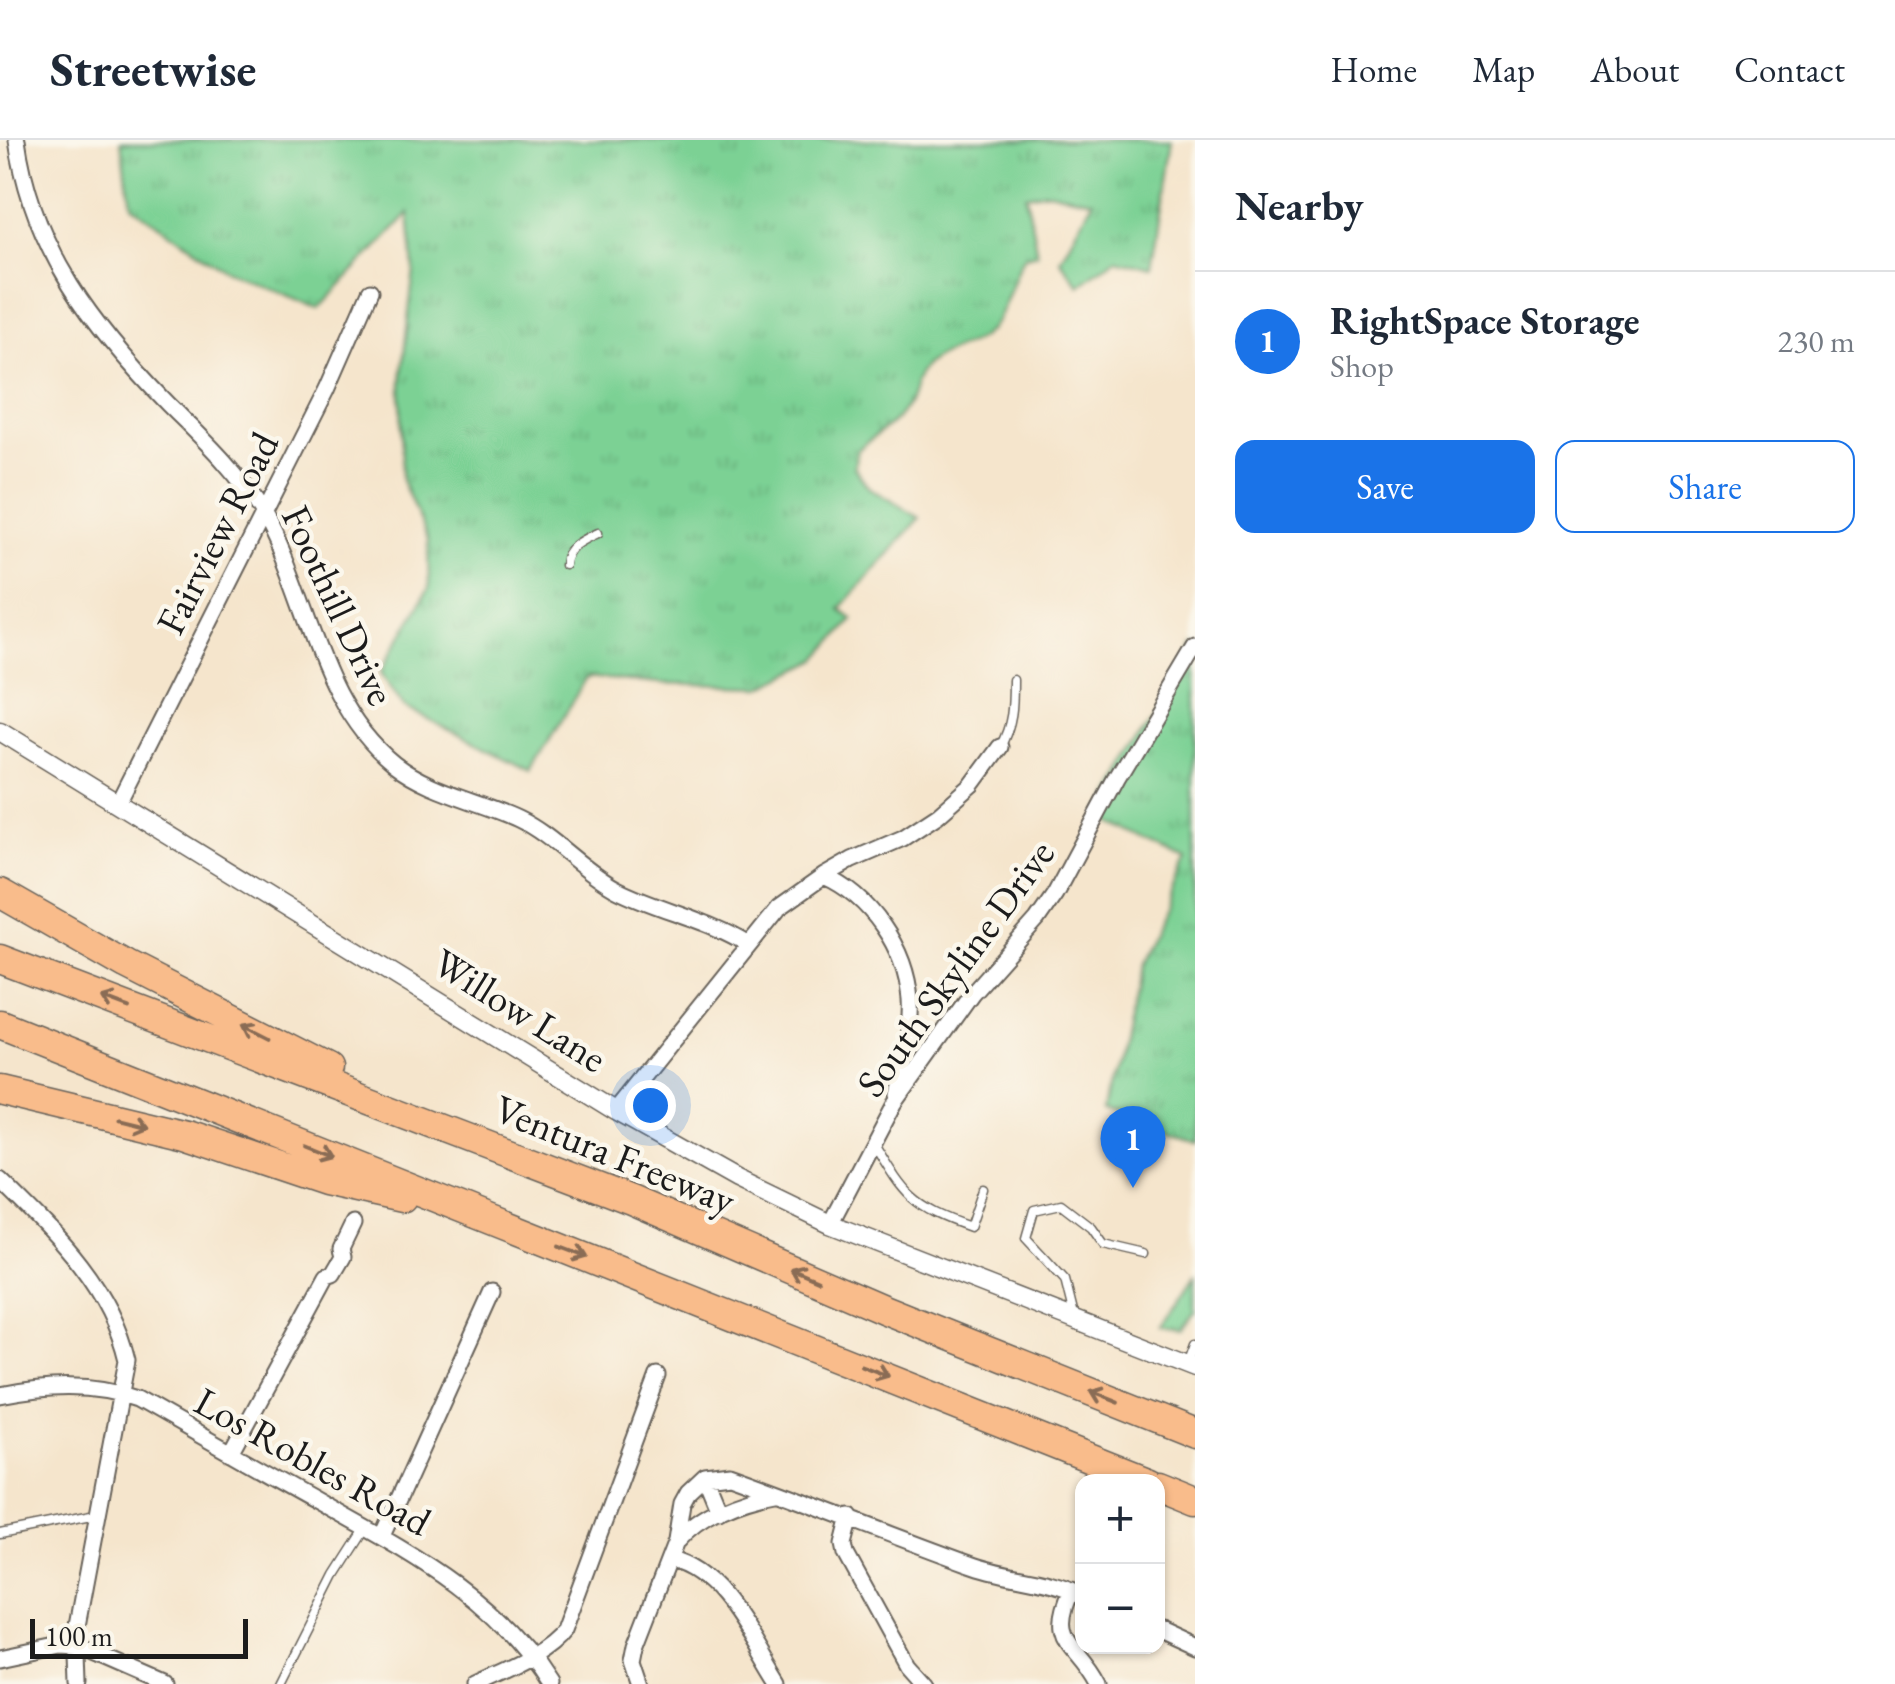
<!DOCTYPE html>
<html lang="en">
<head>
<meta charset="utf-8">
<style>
  body { margin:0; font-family:"EB Garamond",serif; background:#f2f2f3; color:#1f2937 }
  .controls { position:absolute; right:30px; bottom:30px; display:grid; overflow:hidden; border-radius:20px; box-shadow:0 2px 8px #0004 }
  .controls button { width:90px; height:90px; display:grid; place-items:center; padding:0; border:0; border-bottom:2px solid #e0e1e3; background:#fff; color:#1f2937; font:50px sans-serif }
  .scale { position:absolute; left:30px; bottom:25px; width:218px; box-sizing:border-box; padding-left:10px; border:5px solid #1c1c1c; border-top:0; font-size:28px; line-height:35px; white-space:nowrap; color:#1c1c1c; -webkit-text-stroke:8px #fbf7ec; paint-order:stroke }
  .you { position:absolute; left:650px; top:965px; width:35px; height:35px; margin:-25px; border:8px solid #fff; border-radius:50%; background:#1a73e8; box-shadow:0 0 0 15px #1a73e833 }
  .badge { display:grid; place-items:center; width:65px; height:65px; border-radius:50%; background:#1a73e8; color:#fff; font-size:32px; font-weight:700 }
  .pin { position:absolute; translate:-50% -82px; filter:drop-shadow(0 2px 5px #0008) }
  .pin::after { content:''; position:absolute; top:52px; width:35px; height:30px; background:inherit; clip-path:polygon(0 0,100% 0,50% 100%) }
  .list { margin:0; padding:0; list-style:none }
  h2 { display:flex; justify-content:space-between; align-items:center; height:130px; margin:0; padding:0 40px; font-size:42px }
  h2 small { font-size:32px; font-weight:400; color:#747a83 }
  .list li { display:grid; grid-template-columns:65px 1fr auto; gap:30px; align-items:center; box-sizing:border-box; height:140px; padding:0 40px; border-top:2px solid #e0e1e3 }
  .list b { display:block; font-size:38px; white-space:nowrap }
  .list p { margin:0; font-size:32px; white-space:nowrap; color:#747a83 }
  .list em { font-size:32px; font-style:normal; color:#747a83 }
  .actions { display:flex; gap:20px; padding:30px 40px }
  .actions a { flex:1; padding:22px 0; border:2px solid #1a73e8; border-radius:20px; text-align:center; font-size:35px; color:#1a73e8 }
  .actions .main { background:#1a73e8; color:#fff }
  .map { position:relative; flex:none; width:1195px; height:1544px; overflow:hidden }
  header { display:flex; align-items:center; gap:60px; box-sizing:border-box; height:140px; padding:0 50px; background:#fff; border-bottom:2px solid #e0e1e3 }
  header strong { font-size:48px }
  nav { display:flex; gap:55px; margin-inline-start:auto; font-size:35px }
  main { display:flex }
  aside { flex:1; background:#fff }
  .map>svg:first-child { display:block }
  .grass { fill:url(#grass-tufts); stroke:#4c7658; stroke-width:2.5 }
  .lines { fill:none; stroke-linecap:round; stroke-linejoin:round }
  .service-casing { stroke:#68625a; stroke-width:11 }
  .minor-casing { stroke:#68625a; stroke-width:19 }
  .tertiary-casing { stroke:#68625a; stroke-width:21 }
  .motorway-casing { stroke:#68625a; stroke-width:31 }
  .service { stroke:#fff; stroke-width:8 }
  .minor { stroke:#fff; stroke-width:15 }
  .tertiary { stroke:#fff; stroke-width:18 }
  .motorway { stroke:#f9bc8b; stroke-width:28 }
  .oneway { stroke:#8a6c54 }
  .labels { text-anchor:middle; stroke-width:9; stroke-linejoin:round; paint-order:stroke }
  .street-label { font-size:40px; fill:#1c1c1c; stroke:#fbf7ec }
</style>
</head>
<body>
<header>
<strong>Streetwise</strong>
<nav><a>Home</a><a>Map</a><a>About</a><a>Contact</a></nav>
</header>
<main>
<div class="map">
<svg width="1195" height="1544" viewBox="0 0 1195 1544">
  <defs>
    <pattern id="grass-tufts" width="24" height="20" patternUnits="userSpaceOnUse" patternTransform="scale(2.5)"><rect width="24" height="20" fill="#7cd194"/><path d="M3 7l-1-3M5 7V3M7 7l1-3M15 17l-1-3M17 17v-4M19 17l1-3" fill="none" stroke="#6bb37f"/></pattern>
  </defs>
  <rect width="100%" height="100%" fill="#fbf7ec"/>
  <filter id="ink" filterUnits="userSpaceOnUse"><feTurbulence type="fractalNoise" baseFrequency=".01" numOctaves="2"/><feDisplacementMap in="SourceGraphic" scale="20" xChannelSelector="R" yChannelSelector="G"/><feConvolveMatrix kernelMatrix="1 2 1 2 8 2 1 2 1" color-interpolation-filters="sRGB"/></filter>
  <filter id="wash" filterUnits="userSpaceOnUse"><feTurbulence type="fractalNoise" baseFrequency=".0048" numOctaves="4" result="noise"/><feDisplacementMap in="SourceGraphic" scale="40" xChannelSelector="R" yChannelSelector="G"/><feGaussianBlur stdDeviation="2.25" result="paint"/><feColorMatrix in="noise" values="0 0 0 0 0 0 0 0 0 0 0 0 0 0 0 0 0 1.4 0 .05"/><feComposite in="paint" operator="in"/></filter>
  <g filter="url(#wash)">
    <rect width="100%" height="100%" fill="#f5e5cc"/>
    <path class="grass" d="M121 0H1172L1152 126 1116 117 1079 145 1060 120 1092 60 1048 51 1026 55 1037 113 1025 116C1012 137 1008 166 993 186 977 207 947 207 927 224 911 237 915 255 903 271 891 288 871 296 857 311L854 327 868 347 920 378 840 469 853 479 819 519 762 547 660 544 587 537 531 631 404 567 381 533 429 448 428 400 402 340 401 240 414 130 409 73 319 169 227 130 129 62Z
      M1195 507V1000L1106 971 1134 826 1187 719 1098 676Z
      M1195 1135V1170L1180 1190 1161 1187Z"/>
  </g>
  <g filter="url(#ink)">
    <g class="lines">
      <defs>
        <path id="service" d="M565 425C566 407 583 400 598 393
          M1000 607C1013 584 1013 565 1013 540
          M873 1002C905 1055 910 1066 970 1087L983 1049
          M1074 1176 1065 1140 1026 1098 1034 1070 1061 1064 1091 1087 1103 1104 1146 1114
          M1188 1223 1195 1204
          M0 1394 96 1375
          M281 1544 336 1435 366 1388"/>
        <path id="minor" d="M17 0C32 109 94 188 168 264 202 298 237 330 262 372 310 454 316 561 394 624 430 652 477 660 518 679 554 696 581 730 617 749 658 770 711 780 749 805
          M118 663 327 249 370 151
          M824 736C870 756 906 808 910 860 912 890 903 923 896 953
          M616 971 779 768 824 736 852 720 903 698 938 675 972 645 1000 607
          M0 1040C53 1092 109 1144 127 1220L77 1486 79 1544
          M830 1084 894 962 972 853 1037 780 1055 754 1117 638 1195 507
          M0 1255C46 1246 92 1243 137 1259 197 1293 257 1328 317 1361 406 1411 494 1455 549 1544
          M231 1313 327 1136 333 1134 343 1117 341 1109 353 1084
          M705 1337 719 1371
          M851 1377 844 1404 846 1414 907 1525 924 1544
          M382 1396 492 1152
          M677 1401C699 1374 741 1358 775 1352
          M670 1420C723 1432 751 1501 779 1544
          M1072 1450C1047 1503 1077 1501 1099 1544
          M1158 1490 1195 1507
          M0 1518 61 1505 78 1506 165 1544
          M475 1544C504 1530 544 1516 564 1490L658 1236
          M641 1544 633 1520 636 1505 676 1402 682 1364 688 1353 705 1337 730 1334C811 1363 890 1395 970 1424 1007 1438 1046 1437 1082 1455"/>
        <path id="tertiary" d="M0 591 616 971 737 1039 830 1084 1195 1227"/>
        <path id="motorway" d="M0 753 126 825 328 928
          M0 819 631 1060 883 1169 1195 1294
          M0 884 1148 1342
          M0 950 184 994 324 1041 402 1058
          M1158 1345 1195 1360"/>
      </defs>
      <use href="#service" class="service-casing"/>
      <use href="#minor" class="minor-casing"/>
      <use href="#tertiary" class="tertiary-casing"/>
      <use href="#motorway" class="motorway-casing"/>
      <use href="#service" class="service"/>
      <use href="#minor" class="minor"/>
      <use href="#tertiary" class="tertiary"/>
      <use href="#motorway" class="motorway"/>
    </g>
    <defs><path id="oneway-shaft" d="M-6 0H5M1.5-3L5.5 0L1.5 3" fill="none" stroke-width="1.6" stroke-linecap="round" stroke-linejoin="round" transform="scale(2.5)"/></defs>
    <g class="oneway">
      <use href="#oneway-shaft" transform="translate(115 863) rotate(-159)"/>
      <use href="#oneway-shaft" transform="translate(256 891) rotate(-153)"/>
      <use href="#oneway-shaft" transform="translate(129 981) rotate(14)"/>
      <use href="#oneway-shaft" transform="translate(318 1011) rotate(22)"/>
      <use href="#oneway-shaft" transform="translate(573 1112) rotate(21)"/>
      <use href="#oneway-shaft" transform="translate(804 1134) rotate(-157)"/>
      <use href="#oneway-shaft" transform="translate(875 1231) rotate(21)"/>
      <use href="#oneway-shaft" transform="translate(1104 1257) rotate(-158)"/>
    </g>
  </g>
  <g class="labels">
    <g class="street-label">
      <text transform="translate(217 393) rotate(-63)" y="14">Fairview Road</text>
      <text transform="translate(339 465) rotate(65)" y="14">Foothill Drive</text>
      <text transform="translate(955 828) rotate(-54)" y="14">South Skyline Drive</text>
      <text transform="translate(520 870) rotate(32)" y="14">Willow Lane</text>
      <text transform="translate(615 1014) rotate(22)" y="14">Ventura Freeway</text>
      <text transform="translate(313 1321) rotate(29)" y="14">Los Robles Road</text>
    </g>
  </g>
</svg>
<div class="controls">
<button>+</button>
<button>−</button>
</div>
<div class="scale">100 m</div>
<div class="you"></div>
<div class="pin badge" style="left:1133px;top:1048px">1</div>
</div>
<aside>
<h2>Nearby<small></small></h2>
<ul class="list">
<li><span class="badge">1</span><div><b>RightSpace Storage</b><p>Shop</p></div><em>230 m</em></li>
</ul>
<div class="actions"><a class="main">Save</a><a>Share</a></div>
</aside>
</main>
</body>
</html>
